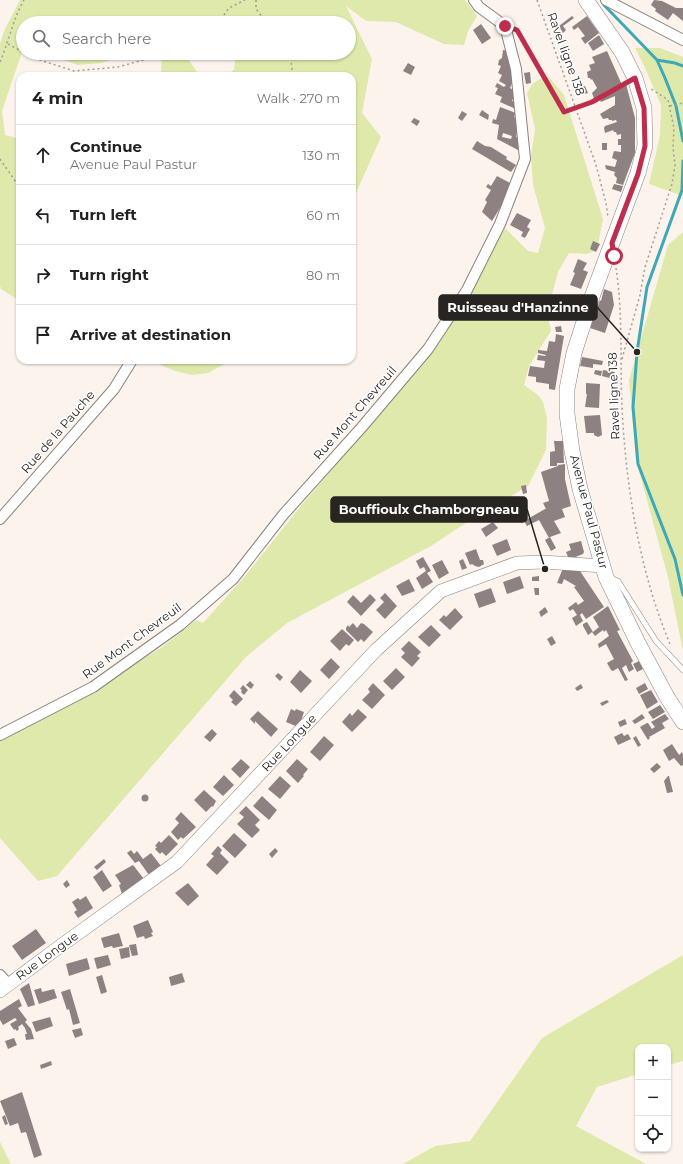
<!DOCTYPE html>
<html lang="en">
<head>
<meta charset="utf-8">
<style>
  body { margin:0; font-family:Montserrat,sans-serif; background:#f2f2f2; color:#222 }
  .controls { position:absolute; right:12px; bottom:12px; display:grid; overflow:hidden; border-radius:8px; box-shadow:0 1px 3px #0004 }
  .controls button { width:36px; height:36px; display:grid; place-items:center; padding:0; border:0; border-bottom:1px solid #e0e0e0; background:#fff; color:#222; font:20px sans-serif }
  .stop { position:absolute; width:12px; height:12px; margin:-9px; border:3px solid #be2e4c; border-radius:50%; background:#fff }
  .stop.end { background:#be2e4c; border-color:#fff; box-shadow:0 1px 4px #0008 }
  .list { margin:0; padding:0; list-style:none }
  h2 { display:flex; justify-content:space-between; align-items:center; height:52px; margin:0; padding:0 16px; font-size:17px }
  h2 small { font-size:13px; font-weight:400; color:#767676 }
  .list li { display:grid; grid-template-columns:26px 1fr auto; gap:12px; align-items:center; box-sizing:border-box; height:60px; padding:0 16px; border-top:1px solid #e0e0e0 }
  .list b { display:block; font-size:15px; white-space:nowrap }
  .list p { margin:0; font-size:13px; white-space:nowrap; color:#767676 }
  .list em { font-size:13px; font-style:normal; color:#767676 }
  .icon { flex:none; width:22px; height:22px; fill:none; stroke:currentColor; stroke-width:2; stroke-linecap:round; stroke-linejoin:round }
  .map { position:relative; flex:none; width:683px; height:1164px; overflow:hidden }
  .search { position:absolute; background:#fff; box-shadow:0 1px 3px #0004; left:16px; top:16px; width:340px; height:44px; display:flex; align-items:center; gap:10px; box-sizing:border-box; padding:0 14px; border-radius:22px; color:#767676; font-size:15px }
  .panel { position:absolute; background:#fff; box-shadow:0 1px 3px #0004; left:16px; top:72px; width:340px; height:292px; border-radius:12px }
  .map>svg:first-child { display:block }
  .green { fill:#dee9ab }
  .lines { fill:none; stroke-linecap:round; stroke-linejoin:round }
  .stream { stroke:#3ea8b6; stroke-width:3 }
  .building { fill:#8d8281; fill-rule:evenodd }
  .service-casing { stroke:#8a827b; stroke-width:6 }
  .minor-casing { stroke:#8a827b; stroke-width:12 }
  .tertiary-casing { stroke:#8a827b; stroke-width:14 }
  .secondary-casing { stroke:#8a827b; stroke-width:16 }
  .path { stroke:#a39c97; stroke-width:1.5; stroke-dasharray:2 3; stroke-linecap:butt }
  .service { stroke:#fff; stroke-width:5 }
  .minor { stroke:#fff; stroke-width:10 }
  .tertiary { stroke:#fff; stroke-width:13 }
  .secondary { stroke:#fff; stroke-width:15 }
  .path-bridge { stroke:#a39c97; stroke-width:1.5; stroke-dasharray:2 3; stroke-linecap:butt }
  .route { stroke:#be2e4c; stroke-width:5 }
  .labels { text-anchor:middle; stroke-width:3; stroke-linejoin:round; paint-order:stroke }
  .street-label { font-size:12px; fill:#272422; stroke:#fff }
  .leader { fill:none; stroke:#272422; stroke-width:1.5 }
  .callout-dot { fill:#272422; stroke:#fff; stroke-width:1.5 }
  .callout { fill:#272422; stroke:#272422; stroke-width:1.5 }
  .callout-label { font-size:13px; text-anchor:middle; font-weight:bold; fill:#fff }
</style>
</head>
<body>
<div class="map">
<svg width="683" height="1164" viewBox="0 0 683 1164">
  <rect width="100%" height="100%" fill="#fcf3ec"/>
  <path class="green" d="M20 0H465L477 16 468 31 464 45 444 44 396 22 366 21 346 6 372 59 362 113 381 137 352 202V76H224L234 70 235 60 226 53H349V23H23V49L2 111 5 135 20 139V301L1 289 0 285V44L4 31Z
    M635 48H660L683 57V196L649 184 660 135 661 105 644 66Z
    M48 53H131L101 63 77 65Z
    M159 53H191L186 56 197 72 217 76H158L161 71 162 56Z
    M543 77H549L564 95 603 219 597 250 587 254 569 253 558 272 547 313 551 331 529 366 524 385 538 395 543 402 547 418 546 450 528 486 472 519 431 546 287 623 246 657 57 876 38 881 0 838V739L161 648 196 620 203 623 245 576 301 506 443 337 505 228 528 251 538 253 545 228 533 185 531 156 535 129 527 93 532 84Z
    M683 232V651L668 577 636 460 629 380 668 245Z
    M149 360H267L228 362 208 373 192 375 175 371Z
    M683 955V1061L668 1065V1047H638V1074L597 1087 576 1126 646 1164H403L435 1146 470 1141 542 1038Z
    M0 1142 11 1164H0Z"/>
  <g class="lines">
    <path class="stream" d="M604 5 657 60 665 78 676 106 683 141
      M657 60 675 63 683 66
      M683 161 682 190 647 287 637 352 633 407 638 464 675 559 683 595"/>
  </g>
  <path class="building" d="M654 0 662 1 676 8H683V21L673 13 668 20 655 11 656 9 651 5Z
    M572 16 574 18 563 26 566 30 563 33 559 26Z
    M587 16 599 33 585 44 581 38 585 36 578 27 574 30 572 27Z
    M481 24 491 38 482 44 473 30Z
    M599 35 604 44 593 51 588 43Z
    M503 50 509 51 515 76 510 88 516 92 512 101 518 103 516 109 500 102 502 97 495 94 498 88 495 87 497 83 504 87 506 85 499 81 502 75 498 73 501 66 498 65 499 60 502 58Z
    M607 51 622 85 595 101 592 93 597 88 592 79 591 80 590 78H588L587 72 591 70 589 65 595 63 592 57Z
    M408 63 415 67 411 75 403 71Z
    M530 72 531 83 526 84 524 73Z
    M626 84 635 118V153L623 185 616 183 617 178 614 175 615 172 606 169 605 165 615 167 617 160 612 158 614 151 621 152V145H618V139H621V134L617 135 616 132H614L613 130 605 133 604 128 605 126 617 122 616 120 612 121V120H609L608 118 603 119 600 114 615 105V96L601 102 600 100Z
    M585 86 588 93 584 94 581 87Z
    M500 107 516 113 514 117 519 119 516 137 523 138 520 151 497 139 499 125 492 123 493 119 496 120ZM503 133 512 136 511 139 502 137Z
    M482 110 489 115 488 120 479 115Z
    M462 111 467 114 462 121 458 118Z
    M414 118 420 121 417 126 411 122Z
    M477 141 485 146 491 147 507 157 506 159 516 165 511 172 472 149Z
    M602 143H607V150H602Z
    M497 176 514 185 492 221 482 212 487 202 485 200 491 190 486 187 488 184 491 186Z
    M614 184 623 186 621 192 612 189Z
    M517 213 531 220 527 227 530 229 525 238 521 236 523 232 510 225Z
    M593 241 600 244 596 252 590 249Z
    M578 259 587 263 583 270 588 272 581 289 570 285 575 273 573 272Z
    M604 289 612 292 614 305 605 333 590 328 600 300 601 301Z
    M561 326 562 332H556L555 327Z
    M556 334 564 336 555 390 549 389V384L536 382V377L528 376 530 366 544 368 545 361 537 360 538 355 545 356 546 355 538 353V350L547 351 549 341 555 342Z
    M582 357 603 361 602 365 593 364V368L580 366Z
    M595 370 602 371 601 376 594 374Z
    M603 370 615 372 613 379 602 376Z
    M586 383 600 384 599 408 585 407 587 394H586Z
    M600 415 602 435 598 437 594 435V433H586L584 416Z
    M554 441H563L564 463H557V466H550V452L555 451Z
    M565 464V479L571 506 562 509 565 517 554 521 561 533 550 537 556 548 551 551 545 540 550 537 549 538 539 520 527 526 524 521 545 509H546L543 503 549 501 541 472 558 466V465Z
    M526 485 527 493 523 494 521 486Z
    M493 522 498 528 486 537 481 529Z
    M507 539 511 550 497 556 492 545Z
    M581 541 584 552 583 554 573 558 568 557 566 552 571 550 569 544Z
    M476 549 480 560H483L484 564 479 567 475 566 472 564 470 565 465 553Z
    M423 557 431 571 427 573 433 582 422 589 416 578 426 571 424 567 420 569 416 561Z
    M463 559 467 568 462 570 459 561Z
    M442 560 449 573 439 579 432 565Z
    M563 568 580 571 604 607 586 619 582 613 580 615 583 621 576 626 572 618 577 615 573 609 570 611 568 608 576 602 578 605 584 601 574 587 576 586 564 579 562 584 557 583Z
    M520 576 524 588 507 594 503 582Z
    M539 576V581H532V577Z
    M409 579 415 591 402 596 396 586Z
    M491 588 496 602 479 608 474 594Z
    M534 588H539V595H535Z
    M385 593 397 606 385 619 376 610 384 602 380 598Z
    M370 594 376 600 361 616 347 602 353 595 361 603Z
    M608 606 620 630 617 631 633 661 631 663 634 669 629 672 626 665 622 668 628 680 625 681 618 668 613 671 611 670 607 663 614 659 607 646 606 644 599 648 598 644 609 636 606 630 604 632 603 630 595 636 592 632 588 635 583 626V624L587 622 593 632 599 627 593 617Z
    M545 607 548 612 541 617 539 612Z
    M455 608 463 617 450 630 439 620 444 615 446 617Z
    M353 623 357 628 361 623 364 624 373 632 364 642 361 639 358 642 346 630V628L348 625 349 627Z
    M431 625 441 635 429 647 418 637Z
    M342 629 354 640 349 646 346 644 340 651 330 641Z
    M552 636 556 643 551 646 547 639Z
    M409 641 421 652 417 656 420 658 412 667 401 657 405 653 401 649Z
    M331 658 340 667 329 679 320 670Z
    M639 661 643 669 637 672 633 664Z
    M396 668 405 677 392 690 383 681Z
    M300 670 312 681 301 693 290 682Z
    M278 673 283 677 280 681 275 676Z
    M250 681 254 685 251 689 246 685Z
    M373 683 385 695 372 709 362 700 370 692 368 689Z
    M645 683 648 689 639 694 636 688Z
    M581 684 583 688 577 691 575 688Z
    M243 685 248 690 244 695 241 692 242 690 240 689Z
    M234 690 243 699 236 706 231 702 233 700 229 696Z
    M651 690 658 702 647 709 640 695Z
    M607 700 609 702 602 706 600 703Z
    M660 705 665 712 653 719 648 712Z
    M291 709 295 711 296 709 304 712 300 724 298 727 286 722Z
    M358 709 367 717 352 732 342 722 350 713 352 716Z
    M258 711 278 729 271 737 255 721V724L250 719Z
    M642 714 645 718 635 724 632 721Z
    M665 714 669 719 662 723 665 728 649 737 650 738 648 740 640 727 647 723H648L652 729 655 727 651 722Z
    M625 719 627 724 620 727 618 722Z
    M212 729 217 734 210 742 204 737Z
    M622 733 624 736 628 734 631 739 618 745 614 737Z
    M324 736 334 745 320 761 310 752Z
    M636 736 641 745 638 747 633 738Z
    M672 744 679 755 682 752 683 755V765L681 766 674 758 669 761 663 750Z
    M241 759 250 767 240 778 231 769Z
    M297 759 308 769 303 775 304 776 298 783 286 771Z
    M657 763 661 767 654 773 650 769Z
    M224 775 234 785 223 796 213 787Z
    M280 776 291 786 280 799 268 789Z
    M668 776H669L673 792 667 793 664 781Z
    M204 790 216 801 213 807 212 806 206 812 194 800Z
    M141.5 798a3.5 3.5 0 1 1 7 0a3.5 3.5 0 1 1-7 0Z
    M262 796 277 810 269 820 253 806Z
    M246 806 260 820 255 825 260 830 252 838 237 824 244 817 239 813Z
    M181 812 196 827 183 839 181 837 178 840 171 832 179 823 175 819Z
    M234 833 247 845 235 858 222 846Z
    M169 835 178 844 166 856 162 852 160 854 155 849 157 847 155 846 159 841 161 843Z
    M218 846 222 850 220 853 229 862 217 875 206 865 214 856 211 854Z
    M275 848 278 851 272 858 269 854Z
    M131 850 134 854 137 851 143 859 151 853 161 866 149 875 139 861 135 863 127 853Z
    M104 859 106 862 97 870 94 867Z
    M133 865 144 879 122 894 119 885 121 884 115 875Z
    M102 870 112 886 103 892 93 877Z
    M67 880 70 885 66 888 63 884Z
    M188 883 199 896 188 906 175 893Z
    M86 896 93 908 78 918 74 912 77 910 72 902 78 898 80 900Z
    M148 920 153 932 151 933 153 936 145 939 144 936 137 938 133 926Z
    M36 929 46 943 22 960 12 946Z
    M119 933 123 946 113 948 112 946 104 948 101 938Z
    M136 944 138 955 132 956 129 945Z
    M129 947 130 957 121 959 119 949Z
    M108 955 111 965 97 969 94 958Z
    M87 958 90 969 69 976 66 964Z
    M182 973 185 982 171 986 169 977Z
    M102 975 107 992 101 994 96 977Z
    M29 983 35 1005 28 1007 20 989Z
    M41 988 42 992 54 989 57 998 39 1004 34 990Z
    M70 989 80 1023 73 1025 69 1009 67 1010 61 992Z
    M19 999 22 1006 18 1008 27 1020 25 1022 31 1029 34 1039 26 1040 25 1034H27L25 1028 22 1024 18 1027 19 1029 17 1031 15 1029 14 1030 10 1024 17 1020 15 1018 3 1025 0 1020V1011Z
    M50 1017 53 1026 36 1032 32 1022Z
    M81 1028 83 1035 75 1038 72 1030Z
    M14 1038 17 1045 8 1049 5 1041Z
    M51 1061 52 1065 41 1069 40 1065Z
    M22 1092 42 1155 34 1158 26 1132 21 1133 18 1123 10 1126 0 1101Z
    M5 1115 8 1124 5 1125 2 1117Z"/>
  <g class="lines">
    <defs>
      <path id="service" d="M610 578 618 581 656 641 683 670"/>
      <path id="minor" d="M606 0 683 40
        M0 519 114 389 132 360
        M0 735 93 687 180 625 233 579 283 515 362 427 428 349 467 290 500 224 525 159 516 69 505 26 479 7 474 0
        M0 975 8 984"/>
      <path id="tertiary" d="M0 991 59 947 177 862 376 650 441 591 517 563 543 562 603 566"/>
      <path id="secondary" d="M586 0 622 52 635 78 644 108 645 146 638 173 593 294 574 353 567 389V414L572 451 580 489 606 577 638 643 667 697 683 722"/>
    </defs>
    <use href="#service" class="service-casing"/>
    <use href="#minor" class="minor-casing"/>
    <use href="#tertiary" class="tertiary-casing"/>
    <use href="#secondary" class="secondary-casing"/>
    <path class="path" d="M256 0V9L267 23
      M537 0 596 165 606 203 608 217
      M218 23 229 8 245 0
      M515 29 538 65 564 112
      M8 44 23 52
      M26 53 37 59 74 71 118 67 154 57 174 53
      M290 53 293 76
      M0 62C9 41 13 19 24 0
      M592 102 625 84
      M670 106 683 103
      M0 159 20 188
      M616 268C623 314 620 361 622 407 626 487 639 570 670 644
      M622 359 640 295 645 267 672 184 675 165 673 148 674 128 668 100 650 88"/>
    <use href="#service" class="service"/>
    <use href="#minor" class="minor"/>
    <use href="#tertiary" class="tertiary"/>
    <use href="#secondary" class="secondary"/>
    <path class="path-bridge" d="M564 112 592 102"/>
  </g>
  <g class="lines">
    <path class="route" d="M505 26 517 30 564 112 592 102 635 78 644 108 645 146 638 174 612 243 614 256"/>
  </g>
  <g class="labels">
    <g class="street-label">
      <text transform="translate(566 54) rotate(70)" y="4">Ravel ligne 138</text>
      <text transform="translate(614 396) rotate(-92)" y="4">Ravel ligne 138</text>
      <text transform="translate(355 413) rotate(-49)" y="4">Rue Mont Chevreuil</text>
      <text transform="translate(58 432) rotate(-49)" y="4">Rue de la Pauche</text>
      <text transform="translate(589 512) rotate(75)" y="4">Avenue Paul Pastur</text>
      <text transform="translate(132 641) rotate(-36)" y="4">Rue Mont Chevreuil</text>
      <text transform="translate(289 743) rotate(-47)" y="4">Rue Longue</text>
      <text transform="translate(47 956) rotate(-36)" y="4">Rue Longue</text>
    </g>
  </g>
  <path class="leader" d="M637 352L597 307M545 569L527 509"/>
  <g class="callout-dot">
    <circle cx="637" cy="352" r="4"/>
    <circle cx="545" cy="569" r="4"/>
  </g>
  <g class="callout">
    <rect x="439" y="295" width="158" height="25" rx="4"/>
    <rect x="331" y="497" width="196" height="25" rx="4"/>
  </g>
  <g class="callout-label">
    <text x="518" y="312">Ruisseau d'Hanzinne</text>
    <text x="429" y="514">Bouffioulx Chamborgneau</text>
  </g>
</svg>
<div class="controls">
<button>+</button>
<button>−</button>
<button><svg class="icon" aria-label="locate" viewBox="0 0 24 24"><circle cx="12" cy="12" r="6"/><path d="M12 2v4M12 18v4M2 12h4M18 12h4"/></svg></button>
</div>
<div class="stop" style="left:614px;top:256px"></div>
<div class="stop end" style="left:505px;top:26px"></div>
<div class="search"><svg class="icon" aria-label="search" viewBox="0 0 24 24"><circle cx="10" cy="10" r="6"/><path d="M15 15l6 6"/></svg>Search here</div>
<section class="panel">
<h2>4 min<small>Walk · 270 m</small></h2>
<ul class="list">
<li><svg class="icon" aria-label="ahead" viewBox="0 0 24 24"><path d="M12 20V5M6 11l6-6 6 6"/></svg><div><b>Continue</b><p>Avenue Paul Pastur</p></div><em>130 m</em></li>
<li><svg class="icon" aria-label="left" viewBox="0 0 24 24"><path d="M17 20v-9H6M10 6l-5 5 5 5"/></svg><div><b>Turn left</b></div><em>60 m</em></li>
<li><svg class="icon" aria-label="right" viewBox="0 0 24 24"><path d="M7 20v-9h11M14 6l5 5-5 5"/></svg><div><b>Turn right</b></div><em>80 m</em></li>
<li><svg class="icon" aria-label="arrive" viewBox="0 0 24 24"><path d="M6 21V4h12l-3 4 3 4H6"/></svg><div><b>Arrive at destination</b></div></li>
</ul>
</section>
</div>
</body>
</html>
